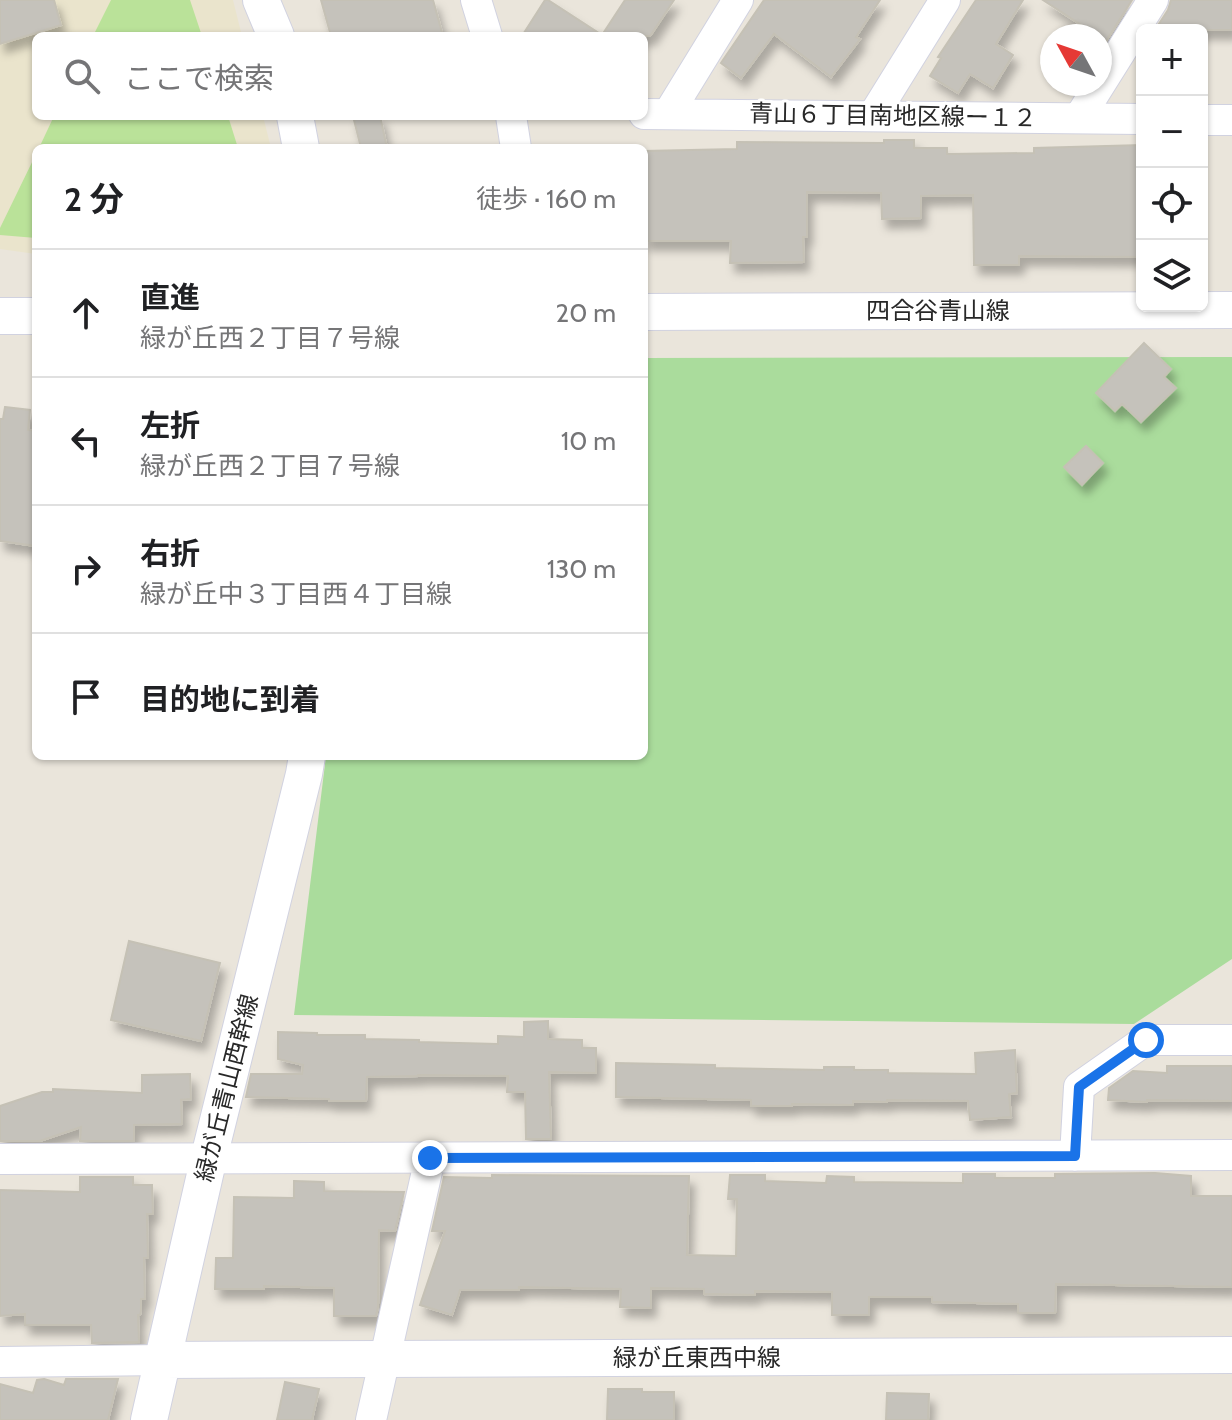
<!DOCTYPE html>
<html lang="ja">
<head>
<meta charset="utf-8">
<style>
  body { margin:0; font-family:Cabin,"Noto Sans JP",sans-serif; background:#f6f6f6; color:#202124 }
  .controls { position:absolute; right:24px; top:24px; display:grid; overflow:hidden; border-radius:12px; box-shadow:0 2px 6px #0004 }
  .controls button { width:72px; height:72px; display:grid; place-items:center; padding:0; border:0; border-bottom:2px solid #e0e0e0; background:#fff; color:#202124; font:40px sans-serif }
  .compass { position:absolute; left:1040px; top:24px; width:72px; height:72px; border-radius:50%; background:#fff; box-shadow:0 2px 6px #0004; rotate:310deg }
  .stop { position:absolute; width:24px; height:24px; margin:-18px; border:6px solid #1a73e8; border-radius:50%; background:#fff }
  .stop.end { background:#1a73e8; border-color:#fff; box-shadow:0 2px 8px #0008 }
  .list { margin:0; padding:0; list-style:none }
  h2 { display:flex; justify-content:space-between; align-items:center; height:104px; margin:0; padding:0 32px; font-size:34px }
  h2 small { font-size:26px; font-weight:400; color:#757577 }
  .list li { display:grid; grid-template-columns:52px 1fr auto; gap:24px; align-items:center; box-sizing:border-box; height:128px; padding:0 32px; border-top:2px solid #e0e0e0 }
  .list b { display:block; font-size:30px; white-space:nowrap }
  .list p { margin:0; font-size:26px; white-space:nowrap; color:#757577 }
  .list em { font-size:26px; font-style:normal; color:#757577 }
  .icon { flex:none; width:44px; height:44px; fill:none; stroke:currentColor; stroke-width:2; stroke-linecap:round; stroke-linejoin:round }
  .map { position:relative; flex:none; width:1232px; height:1420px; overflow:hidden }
  .search { position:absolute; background:#fff; box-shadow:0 2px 6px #0004; left:32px; top:32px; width:616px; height:88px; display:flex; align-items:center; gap:20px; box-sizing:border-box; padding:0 28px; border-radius:12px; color:#757577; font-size:30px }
  .panel { position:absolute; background:#fff; box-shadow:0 2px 6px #0004; left:32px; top:144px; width:616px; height:616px; border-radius:12px }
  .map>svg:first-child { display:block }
  .education { fill:#eae4cc }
  .green { fill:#aadc9c }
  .pitch { fill:#bae299 }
  .building { fill:#c5c2bb; stroke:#c5c1b5; stroke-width:2; filter:url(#shadow) }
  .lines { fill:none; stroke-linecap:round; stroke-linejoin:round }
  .minor-casing { stroke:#d1d2e0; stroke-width:32 }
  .tertiary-casing { stroke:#d1d2e0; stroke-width:38 }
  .minor { stroke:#fff; stroke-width:30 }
  .tertiary { stroke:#fff; stroke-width:36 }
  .route { stroke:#1a73e8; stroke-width:10 }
  .labels { text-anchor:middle; stroke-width:6; stroke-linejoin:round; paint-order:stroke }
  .street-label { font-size:24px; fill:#282828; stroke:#fff }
</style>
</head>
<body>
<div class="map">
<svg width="1232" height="1420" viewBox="0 0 1232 1420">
  <defs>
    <filter id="shadow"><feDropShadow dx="5" dy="9" stdDeviation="4" flood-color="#0004"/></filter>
  </defs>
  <rect width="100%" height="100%" fill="#eae5db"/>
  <path class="education" d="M0 0H233L242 36H36V116H263L271 148H36V254L0 249Z"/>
  <path class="green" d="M1232 357V959L1134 1024 294 1015 326 756H644V358Z"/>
  <path class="pitch" d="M111 0H190L202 36H93Z
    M54 116H228L238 148H39Z
    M36 154V238L0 235V228Z"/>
  <path class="building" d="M0 0H54L61 25 0 44Z
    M321 0H433L443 36H331Z
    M545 0H548L602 35 625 0H674L650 36H522Z
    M764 0H880L856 37 860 39 831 77 774 34 741 78 721 63Z
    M976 0H1023L996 44 1013 55 993 88 970 74 958 93 930 76 941 58 938 57Z
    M1043 0H1132L1106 41Z
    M1171 0H1232V30H1155L1168 10Z
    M353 116H380L387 148H361Z
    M884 140H914V148H947V154L1034 153V148L1142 145V257L1019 256V265H974L973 195 921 196V218L882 219 881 193 807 192V237H803L804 262 730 263 731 241H644V151L737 149V142L884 143Z
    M1144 343 1171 369 1164 377 1176 388 1141 422 1122 404 1115 411 1096 393Z
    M5 407 30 410 28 430 36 431V546L0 541V419H3Z
    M1086 446 1103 463 1082 485 1064 467Z
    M129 941 220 963 201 1041 111 1020Z
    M548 1021V1039L582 1040V1048H596V1073L549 1072 551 1139H526L525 1092H507L508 1076 418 1075V1076L367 1077 366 1101H329V1099L246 1097 251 1074H302L303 1065 278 1059V1032L317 1033V1035H365V1039L419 1040V1042L498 1044V1036L524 1037V1022Z
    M1015 1050 1017 1093 1009 1094 1011 1117 970 1120 968 1101 887 1100V1102L853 1101V1105L792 1104V1106H751V1100L616 1097V1063L715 1065V1068L824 1070V1067H854V1070H888V1073L976 1074 975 1053Z
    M1167 1066H1232V1101L1147 1100V1102L1108 1100 1109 1088 1133 1071 1167 1073Z
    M190 1074 191 1099 181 1100 182 1124 134 1125V1141H80L81 1127 40 1141H0V1106L42 1092H53V1089L142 1093V1075Z
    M1155 1173 1191 1176V1196H1232V1287L1056 1284 1055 1313H1018V1304L932 1302V1297H869V1315H832V1292L755 1291V1295L704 1294V1289L651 1288V1308L620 1307 621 1289 519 1287V1290H460L452 1315 420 1305 445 1231H432L444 1177 492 1178V1175L689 1176 687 1255 736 1256 737 1199H728L730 1175H765V1181L826 1183 827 1176 854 1177V1182L963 1183V1174H995V1178H1055V1174Z
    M80 1177H133V1185H152L153 1214H147L148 1258H144L145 1299H141V1311L140 1315H138L139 1342 92 1343 91 1325H25V1314L0 1316V1190L80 1192Z
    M294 1181 324 1182V1191L404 1192 395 1231 379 1230 378 1307 376 1316H334V1288L264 1286V1289H215L216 1258H233L234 1197 294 1198Z
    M44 1379 64 1385 66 1379H118L108 1420H0V1384L33 1393 37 1380Z
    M285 1382 319 1389 312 1420H277Z
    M608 1389H642V1392H674V1420H607Z
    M887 1393 929 1394 928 1420H886Z"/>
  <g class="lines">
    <defs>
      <path id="minor" d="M476 0 487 36
        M644 114 1142 119
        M668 114 738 0
        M511 116 516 148
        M873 116 945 0
        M1079 118 1153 0
        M1202 120H1232
        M1075 1156 1079 1087 1146 1040H1232
        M0 1159 1232 1155
        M0 1362 163 1360
        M371 1420 430 1158"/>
      <path id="tertiary" d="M261 0 276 36
        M295 116 301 148
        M644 312 1232 310
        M0 316H36
        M163 1360 1232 1355
        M149 1420 209 1157 304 774 307 756"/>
    </defs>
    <use href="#minor" class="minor-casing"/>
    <use href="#tertiary" class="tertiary-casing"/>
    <use href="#minor" class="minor"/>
    <use href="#tertiary" class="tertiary"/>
  </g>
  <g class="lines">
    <path class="route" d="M430 1158 1075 1156 1079 1087 1146 1040"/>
  </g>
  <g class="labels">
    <g class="street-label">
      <text transform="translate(893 116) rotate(1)" y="8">青山６丁目南地区線ー１２</text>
      <text x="938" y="319">四合谷青山線</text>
      <text transform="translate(227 1088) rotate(-76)" y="8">緑が丘青山西幹線</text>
      <text x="697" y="1366">緑が丘東西中線</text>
    </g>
  </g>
</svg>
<div class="controls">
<button>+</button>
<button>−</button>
<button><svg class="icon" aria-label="locate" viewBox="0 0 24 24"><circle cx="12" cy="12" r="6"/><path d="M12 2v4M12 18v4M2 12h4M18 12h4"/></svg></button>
<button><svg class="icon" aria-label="layers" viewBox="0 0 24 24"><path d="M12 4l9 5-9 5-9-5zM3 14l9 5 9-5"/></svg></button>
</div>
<svg class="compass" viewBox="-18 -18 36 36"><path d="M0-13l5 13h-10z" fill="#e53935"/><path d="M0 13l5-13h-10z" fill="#757577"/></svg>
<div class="stop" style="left:1146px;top:1040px"></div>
<div class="stop end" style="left:430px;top:1158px"></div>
<div class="search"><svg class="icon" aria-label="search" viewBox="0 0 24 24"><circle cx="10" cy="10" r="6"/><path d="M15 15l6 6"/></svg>ここで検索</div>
<section class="panel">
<h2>2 分<small>徒歩 · 160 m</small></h2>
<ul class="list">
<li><svg class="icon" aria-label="ahead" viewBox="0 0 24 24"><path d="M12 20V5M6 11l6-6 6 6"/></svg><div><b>直進</b><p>緑が丘西２丁目７号線</p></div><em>20 m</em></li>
<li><svg class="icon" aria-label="left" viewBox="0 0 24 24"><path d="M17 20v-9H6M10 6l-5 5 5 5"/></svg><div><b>左折</b><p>緑が丘西２丁目７号線</p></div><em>10 m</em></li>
<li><svg class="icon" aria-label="right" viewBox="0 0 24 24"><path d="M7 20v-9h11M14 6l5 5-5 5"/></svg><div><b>右折</b><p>緑が丘中３丁目西４丁目線</p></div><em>130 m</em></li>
<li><svg class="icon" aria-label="arrive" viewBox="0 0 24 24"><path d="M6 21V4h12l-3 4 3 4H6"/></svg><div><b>目的地に到着</b></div></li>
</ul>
</section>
</div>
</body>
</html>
